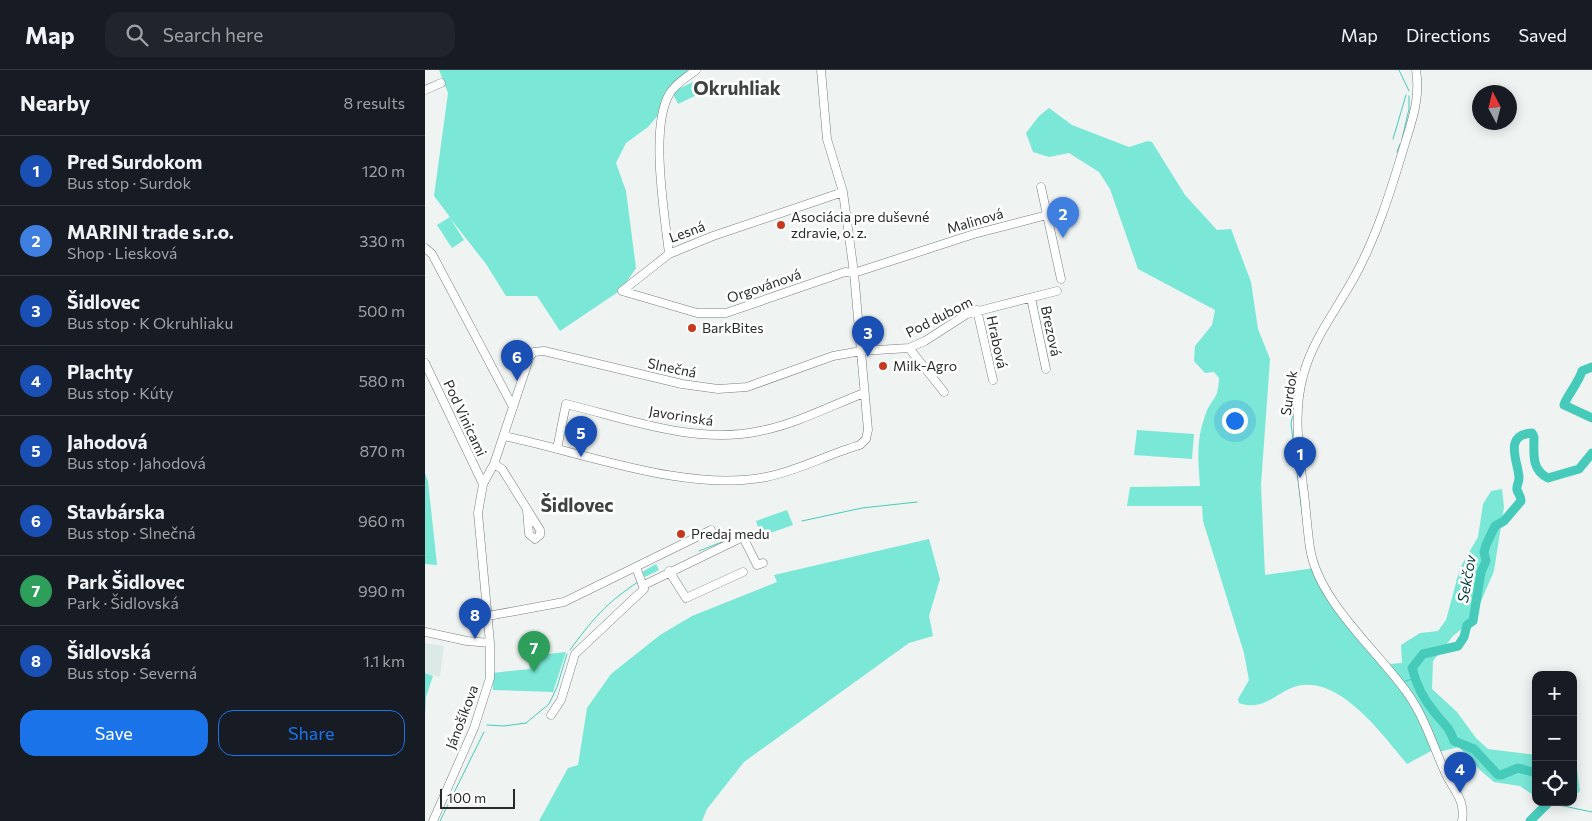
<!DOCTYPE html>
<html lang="en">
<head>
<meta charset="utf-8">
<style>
  body { margin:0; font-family:Commissioner,sans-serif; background:#20242c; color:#f1f3f6 }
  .controls { position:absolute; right:15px; bottom:15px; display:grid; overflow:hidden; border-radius:10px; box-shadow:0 2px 12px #0003 }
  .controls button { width:45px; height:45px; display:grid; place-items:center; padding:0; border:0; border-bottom:1px solid #363941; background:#171b24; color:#f1f3f6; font:25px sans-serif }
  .compass { position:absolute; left:1047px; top:15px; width:45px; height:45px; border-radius:50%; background:#171b24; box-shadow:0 2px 12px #0003; rotate:353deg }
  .scale { position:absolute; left:15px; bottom:12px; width:75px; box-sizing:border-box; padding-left:5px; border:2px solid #292b2a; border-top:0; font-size:14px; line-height:18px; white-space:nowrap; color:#292b2a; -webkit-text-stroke:4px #fff; paint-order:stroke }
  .you { position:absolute; left:809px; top:350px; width:18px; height:18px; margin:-12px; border:4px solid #fff; border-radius:50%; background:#1a73e8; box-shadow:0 0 0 8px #1a73e833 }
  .badge { display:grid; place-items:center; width:32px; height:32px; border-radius:50%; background:#1a73e8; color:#fff; font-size:16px; font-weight:700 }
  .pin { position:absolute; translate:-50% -41px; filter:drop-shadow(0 1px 2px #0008) }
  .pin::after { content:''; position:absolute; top:26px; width:18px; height:15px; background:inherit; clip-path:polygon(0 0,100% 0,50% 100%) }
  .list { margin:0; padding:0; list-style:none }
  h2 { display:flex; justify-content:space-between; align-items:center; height:65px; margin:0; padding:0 20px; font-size:21px }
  h2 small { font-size:16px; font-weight:400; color:#9ea1a6 }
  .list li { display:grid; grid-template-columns:32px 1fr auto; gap:15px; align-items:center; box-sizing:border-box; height:70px; padding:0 20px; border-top:1px solid #363941 }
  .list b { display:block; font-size:19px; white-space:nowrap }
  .list p { margin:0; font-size:16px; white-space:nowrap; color:#9ea1a6 }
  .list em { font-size:16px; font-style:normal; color:#9ea1a6 }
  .actions { display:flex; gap:10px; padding:15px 20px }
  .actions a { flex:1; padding:11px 0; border:1px solid #1a73e8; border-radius:15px; text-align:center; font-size:18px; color:#1a73e8 }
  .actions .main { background:#1a73e8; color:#fff }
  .icon { flex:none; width:28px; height:28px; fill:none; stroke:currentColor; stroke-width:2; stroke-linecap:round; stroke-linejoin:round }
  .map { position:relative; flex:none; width:1167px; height:751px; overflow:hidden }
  header { display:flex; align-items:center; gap:30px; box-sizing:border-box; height:70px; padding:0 25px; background:#171b24; border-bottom:1px solid #363941 }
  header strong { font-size:24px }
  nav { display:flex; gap:28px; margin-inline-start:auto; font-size:18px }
  .search { width:350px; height:45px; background:#20242c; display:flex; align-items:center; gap:12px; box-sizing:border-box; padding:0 18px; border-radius:15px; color:#9ea1a6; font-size:19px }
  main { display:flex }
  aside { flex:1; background:#171b24 }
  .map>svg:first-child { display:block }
  .built { fill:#dbeae7 }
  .green { fill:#7ae7d7 }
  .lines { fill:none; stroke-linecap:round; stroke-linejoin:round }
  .stream { stroke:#46cbbb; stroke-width:1 }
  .river { stroke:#46cbbb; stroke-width:9 }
  .minor-casing { stroke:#797e7d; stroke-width:9 }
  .minor { stroke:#fff; stroke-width:8 }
  .poi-dot { fill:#c53a1e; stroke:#fff; stroke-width:2 }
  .labels { text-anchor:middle; stroke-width:5; stroke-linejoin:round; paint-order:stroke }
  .poi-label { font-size:14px; fill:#292b2a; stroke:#fff; text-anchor:start }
  .street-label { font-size:14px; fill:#292b2a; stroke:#fff }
  .water-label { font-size:15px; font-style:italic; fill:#003f38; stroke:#fff }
  .district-label { font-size:19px; font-weight:bold; fill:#3e4342; stroke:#fff }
</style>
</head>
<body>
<header>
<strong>Map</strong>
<div class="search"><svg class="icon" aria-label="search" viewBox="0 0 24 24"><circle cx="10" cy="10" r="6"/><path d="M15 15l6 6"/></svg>Search here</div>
<nav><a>Map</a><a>Directions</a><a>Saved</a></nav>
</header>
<main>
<aside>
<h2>Nearby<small>8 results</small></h2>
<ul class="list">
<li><span class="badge" style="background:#1a4fb4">1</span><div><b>Pred Surdokom</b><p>Bus stop · Surdok</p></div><em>120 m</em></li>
<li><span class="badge" style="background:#3f7fe0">2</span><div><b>MARINI trade s.r.o.</b><p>Shop · Liesková</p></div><em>330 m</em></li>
<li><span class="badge" style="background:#1a4fb4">3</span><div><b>Šidlovec</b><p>Bus stop · K Okruhliaku</p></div><em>500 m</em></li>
<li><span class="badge" style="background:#1a4fb4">4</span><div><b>Plachty</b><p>Bus stop · Kúty</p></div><em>580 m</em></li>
<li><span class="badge" style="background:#1a4fb4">5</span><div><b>Jahodová</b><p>Bus stop · Jahodová</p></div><em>870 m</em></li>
<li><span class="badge" style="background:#1a4fb4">6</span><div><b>Stavbárska</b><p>Bus stop · Slnečná</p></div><em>960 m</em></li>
<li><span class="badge" style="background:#2e9e5b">7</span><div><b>Park Šidlovec</b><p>Park · Šidlovská</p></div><em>990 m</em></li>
<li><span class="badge" style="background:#1a4fb4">8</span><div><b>Šidlovská</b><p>Bus stop · Severná</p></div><em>1.1 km</em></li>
</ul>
<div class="actions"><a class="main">Save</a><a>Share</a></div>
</aside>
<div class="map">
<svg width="1167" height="751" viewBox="0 0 1167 751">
  <rect width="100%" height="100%" fill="#eff4f3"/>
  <path class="built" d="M0 573 19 576 15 607 0 603Z"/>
  <path class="green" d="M14 0H269L245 20 239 38 223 57 201 73 191 93 201 121 211 198 196 220 135 261 112 226H81L61 194 25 148 39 170 27 178 12 155 25 147 9 126 23 23Z
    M270 11 276 23 253 34 247 22Z
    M624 38 647 55 704 77 723 71 727 72 760 125 792 160 806 159 826 212 833 259 845 289 836 415 840 505 890 498 916 536 964 594 977 593 976 575 995 563 1013 561 1021 550 1035 498 1053 467 1058 434 1066 421 1077 419 1079 437 1069 501 1048 550 1028 566 1008 591 1007 619 1032 642 1051 668 1063 679 1111 685V727L1095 716 1069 712 1055 700 1034 677 1014 682 1008 680 982 694C956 663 907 594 860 621 845 630 832 640 814 633L813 629 824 610 819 583 778 451 777 436H702L705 417 775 416C773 389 771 369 781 343 788 326 793 331 794 308L789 302 780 303 769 291 770 276 787 255 790 240 713 199 685 119 674 102 644 83 624 87 608 82 601 63 614 46Z
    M712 360 769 364 767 389 709 385Z
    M0 403 3 411 12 495 0 494Z
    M362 440 368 455 336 466 331 451Z
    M504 469 515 509 504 546 508 566 484 573 319 692 282 739 277 751H114L143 698 153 695 162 638 186 604 235 565 267 546 352 512 349 505Z
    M231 494 234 500 220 507 217 502Z
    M141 582 128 622 68 620 67 603 105 599 104 586Z
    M0 603 8 606 1 627 0 647Z
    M1148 698 1152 699 1155 721 1148 727Z"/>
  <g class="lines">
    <path class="stream" d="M974 0 984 21
      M968 69 981 25
      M977 69 984 39V26
      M972 82 975 74
      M885 276 889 269
      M869 338 866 354 879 458
      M377 451 437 438 492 432
      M320 464 327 462
      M274 481 307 468
      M882 482 890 506
      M145 580C166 551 182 532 213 512
      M978 612 990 608
      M62 655 79 656 101 653 124 634 132 617 142 584
      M1124 733 1167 742
      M15 751 59 662"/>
    <path class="river" d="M1167 297 1157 301C1154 312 1140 329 1139 335L1167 348
      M1111 703 1093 698 1076 705H1073L1049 679 1029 671C1025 658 1018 653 1010 643 999 630 991 614 987 598L998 584 1033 576 1039 567 1042 555 1048 551 1056 502 1061 491 1059 482 1061 475 1070 456 1079 451 1096 431C1096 426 1094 425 1092 420 1091 417 1094 412 1094 408 1094 393 1077 365 1107 363L1109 367C1109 383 1106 400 1123 408L1154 399 1167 383
      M1105 751 1124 732"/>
    <defs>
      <path id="minor" d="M271 0C262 7 250 14 245 23 224 56 240 146 244 184L288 166 418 122
        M991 0C996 29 986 53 978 80 965 123 952 165 931 204 913 238 888 268 878 306 868 343 874 379 878 416 881 437 882 458 885 478 893 531 952 580 983 624 1000 648 1008 676 1020 702 1028 720 1041 730 1037 751
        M0 20 16 13
        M616 117 636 209
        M0 178 7 184 88 337
        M244 184 197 221 272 243H301L420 202 429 203 549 164 622 145
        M606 228 621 299
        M552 240 568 310
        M484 278 519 322
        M0 293 58 414
        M79 366C157 382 262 423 341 407 373 401 403 384 435 375L441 369 443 360 429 203 418 122 402 69 396 0
        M132 379 141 334C203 349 271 375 335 361 371 354 405 336 439 323
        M69 394 77 399 115 460V465L110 469 104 464 102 440
        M244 501 261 528 318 502
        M219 515 318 467 332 495 338 493
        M63 546 139 532 286 460
        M0 562 42 571 65 573
        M126 645 136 630 150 584 219 519 211 497
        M8 751 49 658 65 608V573L53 443 58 414 69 394 105 286 109 282 119 281 257 314 293 319 322 317 408 286 436 281 484 278 500 271 542 244 632 221"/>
    </defs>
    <use href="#minor" class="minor-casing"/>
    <use href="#minor" class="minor"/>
  </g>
  <g class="poi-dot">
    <circle cx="356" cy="155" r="5"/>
    <circle cx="267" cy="258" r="5"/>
    <circle cx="458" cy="296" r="5"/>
    <circle cx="256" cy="464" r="5"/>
  </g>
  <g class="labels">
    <g class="poi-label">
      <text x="366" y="152">Asociácia pre duševné<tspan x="366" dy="16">zdravie, o. z.</tspan></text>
      <text x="277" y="263">BarkBites</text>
      <text x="468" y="301">Milk-Agro</text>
      <text x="266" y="469">Predaj medu</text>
    </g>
    <g class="street-label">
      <text transform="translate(550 151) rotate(-16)" y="5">Malinová</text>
      <text transform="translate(262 162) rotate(-20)" y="5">Lesná</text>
      <text transform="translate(339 216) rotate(-19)" y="5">Orgovánová</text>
      <text transform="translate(514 247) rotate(-27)" y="5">Pod dubom</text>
      <text transform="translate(626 261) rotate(78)" y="5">Brezová</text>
      <text transform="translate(572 272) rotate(78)" y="5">Hrabová</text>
      <text transform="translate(247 298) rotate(12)" y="5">Slnečná</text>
      <text transform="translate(864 323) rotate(-81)" y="5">Surdok</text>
      <text transform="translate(256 346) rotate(9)" y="5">Javorinská</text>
      <text transform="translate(40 348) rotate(65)" y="5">Pod Vinicami</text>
      <text transform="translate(37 647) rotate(-69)" y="5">Jánošíkova</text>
    </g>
    <g class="water-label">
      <text transform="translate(1042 509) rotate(-80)" y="5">Sekčov</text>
    </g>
    <g class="district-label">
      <text x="312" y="25">Okruhliak</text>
      <text x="152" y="442">Šidlovec</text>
    </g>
  </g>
</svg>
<div class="controls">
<button>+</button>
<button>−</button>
<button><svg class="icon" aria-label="locate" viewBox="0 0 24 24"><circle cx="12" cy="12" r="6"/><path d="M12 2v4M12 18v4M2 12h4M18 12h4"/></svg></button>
</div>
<svg class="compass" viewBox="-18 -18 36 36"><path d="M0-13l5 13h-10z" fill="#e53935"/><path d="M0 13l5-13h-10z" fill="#9ea1a6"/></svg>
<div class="scale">100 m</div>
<div class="you"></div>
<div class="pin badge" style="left:875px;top:408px;background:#1a4fb4">1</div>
<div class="pin badge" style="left:638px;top:168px;background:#3f7fe0">2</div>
<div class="pin badge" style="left:443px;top:287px;background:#1a4fb4">3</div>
<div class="pin badge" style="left:1035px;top:723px;background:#1a4fb4">4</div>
<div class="pin badge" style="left:156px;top:387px;background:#1a4fb4">5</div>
<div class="pin badge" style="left:92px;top:311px;background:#1a4fb4">6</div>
<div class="pin badge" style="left:109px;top:602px;background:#2e9e5b">7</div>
<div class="pin badge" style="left:50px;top:569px;background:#1a4fb4">8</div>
</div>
</main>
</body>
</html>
